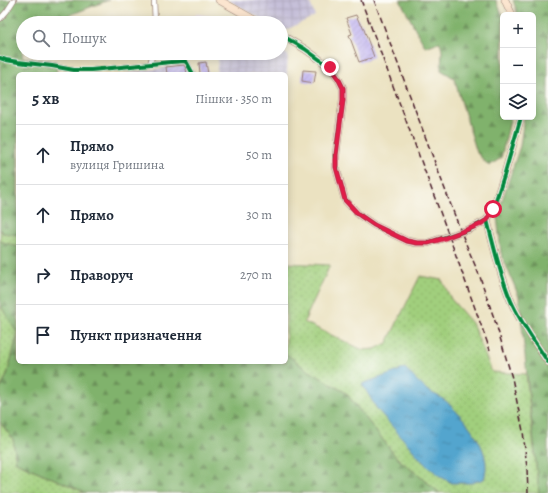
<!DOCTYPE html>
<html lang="uk">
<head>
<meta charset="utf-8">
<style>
  body { margin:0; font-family:Alegreya,serif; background:#f6f6f7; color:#1f2937 }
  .controls { position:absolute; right:12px; top:12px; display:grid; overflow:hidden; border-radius:6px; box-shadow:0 2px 10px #0003 }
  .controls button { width:36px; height:36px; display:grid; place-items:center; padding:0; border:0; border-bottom:1px solid #e0e1e3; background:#fff; color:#1f2937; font:20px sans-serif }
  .stop { position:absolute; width:12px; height:12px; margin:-9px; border:3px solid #e11d48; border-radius:50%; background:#fff }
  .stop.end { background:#e11d48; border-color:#fff; box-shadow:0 1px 4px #0008 }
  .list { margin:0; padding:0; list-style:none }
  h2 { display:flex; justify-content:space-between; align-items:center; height:52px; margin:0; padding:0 16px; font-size:17px }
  h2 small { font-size:13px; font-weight:400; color:#747a83 }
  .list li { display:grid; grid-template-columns:26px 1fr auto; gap:12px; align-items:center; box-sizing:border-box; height:60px; padding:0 16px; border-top:1px solid #e0e1e3 }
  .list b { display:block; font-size:15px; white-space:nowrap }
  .list p { margin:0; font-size:13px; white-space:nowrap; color:#747a83 }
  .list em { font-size:13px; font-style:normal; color:#747a83 }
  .icon { flex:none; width:22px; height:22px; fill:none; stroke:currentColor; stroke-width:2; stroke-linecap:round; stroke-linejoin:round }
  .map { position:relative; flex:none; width:548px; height:493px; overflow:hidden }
  .search { position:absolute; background:#fff; box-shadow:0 2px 10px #0003; left:16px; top:16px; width:272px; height:44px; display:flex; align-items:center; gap:10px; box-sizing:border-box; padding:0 14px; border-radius:22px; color:#747a83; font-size:15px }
  .panel { position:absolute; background:#fff; box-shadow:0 2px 10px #0003; left:16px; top:72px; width:272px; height:292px; border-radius:6px }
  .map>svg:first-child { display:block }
  .built { fill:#e4d3f1 }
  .industrial { fill:url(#industrial-grid) }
  .green { fill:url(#green-dots); stroke:#767754 }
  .forest { fill:url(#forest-firs); stroke:#65684c }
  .water { fill:url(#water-ripples); stroke:#4e627c }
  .building { fill:url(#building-hatch) }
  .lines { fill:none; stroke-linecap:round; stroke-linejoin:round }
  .street-casing { stroke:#9a8076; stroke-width:6 }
  .secondary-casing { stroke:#9a8076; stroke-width:8 }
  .street { stroke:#fff; stroke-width:4.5 }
  .secondary { stroke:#fbe5cf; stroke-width:7 }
  .rail { stroke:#4a1f2b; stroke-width:1.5; stroke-dasharray:6 3; stroke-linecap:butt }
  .cycleway-casing { stroke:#fdfcf7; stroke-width:6 }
  .cycleway { stroke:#00873e; stroke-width:4 }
  .route { stroke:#e11d48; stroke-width:5 }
</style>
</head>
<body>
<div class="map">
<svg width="548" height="493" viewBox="0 0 548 493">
  <defs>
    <pattern id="industrial-grid" width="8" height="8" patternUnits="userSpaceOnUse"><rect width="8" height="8" fill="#c6c0d9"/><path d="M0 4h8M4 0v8" fill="none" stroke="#aca5ba"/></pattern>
    <pattern id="green-dots" width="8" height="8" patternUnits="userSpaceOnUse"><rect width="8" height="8" fill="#a1cf7d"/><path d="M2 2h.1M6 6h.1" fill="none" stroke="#8cb16c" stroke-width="1.8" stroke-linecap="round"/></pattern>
    <pattern id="forest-firs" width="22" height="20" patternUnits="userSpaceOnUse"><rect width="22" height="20" fill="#80b26c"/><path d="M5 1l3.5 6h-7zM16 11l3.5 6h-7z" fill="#6b9059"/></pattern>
    <pattern id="water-ripples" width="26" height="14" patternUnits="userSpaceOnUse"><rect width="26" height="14" fill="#53a5ce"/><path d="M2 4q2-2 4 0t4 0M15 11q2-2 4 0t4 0" fill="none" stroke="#4786a7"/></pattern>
    <pattern id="building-hatch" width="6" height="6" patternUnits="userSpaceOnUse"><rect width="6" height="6" fill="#bcaef0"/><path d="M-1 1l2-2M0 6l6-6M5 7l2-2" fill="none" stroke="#9b8dc3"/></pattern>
  </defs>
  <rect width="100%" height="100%" fill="#fdfcf7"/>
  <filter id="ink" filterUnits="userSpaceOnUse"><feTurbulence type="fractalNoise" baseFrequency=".025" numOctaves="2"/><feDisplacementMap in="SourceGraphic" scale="8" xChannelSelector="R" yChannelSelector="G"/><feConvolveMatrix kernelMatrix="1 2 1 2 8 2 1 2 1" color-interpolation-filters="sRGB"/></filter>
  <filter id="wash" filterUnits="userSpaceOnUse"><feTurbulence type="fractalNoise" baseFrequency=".012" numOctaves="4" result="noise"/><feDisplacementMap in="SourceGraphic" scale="16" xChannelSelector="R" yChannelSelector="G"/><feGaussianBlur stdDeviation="0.9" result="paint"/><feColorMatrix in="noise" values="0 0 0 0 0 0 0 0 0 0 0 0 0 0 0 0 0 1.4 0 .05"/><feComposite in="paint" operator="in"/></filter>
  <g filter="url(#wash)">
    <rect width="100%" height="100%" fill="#ebe2c1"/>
    <path class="built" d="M196 14 222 18 221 23H180V17L196 16Z"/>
    <path class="industrial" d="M228 0H309L315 16 284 31 281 30V23H269Z
      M281 51 288 55 286 91V74H216L219 53H281Z
      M186 65 189 74H120Z"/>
    <path class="green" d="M0 230 3 233 18 235V247L0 241Z
      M286 263 330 265 304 322 363 350 375 349 387 343 420 276 442 280 451 299 472 323 492 372 526 374 539 493H440L397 458 346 393 306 369 286 354Z
      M0 305 18 334 7 375 0 390Z
      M0 422 13 439 16 462 82 491 83 493H0Z"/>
    <path class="forest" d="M0 0H109L49 23H23V44L22 57 56 62 57 74H18V235L3 233 0 230Z
      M400 0H496L503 16V117H511L501 158 489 166 477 153 454 78 441 70 442 51 440 42 425 47Z
      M513 0H548V493H539L519 297 501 253 497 216 520 146 524 117H533V15H518Z
      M0 241 18 247V362H286V354L306 369 346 393 397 458 440 493H83L82 491 16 462 13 439 0 422V390L7 375 18 334 0 305Z"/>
    <path class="water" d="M405 368C412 376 419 383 427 390 432 394 438 395 443 399 447 401 451 406 454 409 471 426 493 454 484 479L472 483H452L441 477 424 463 377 409 362 384C376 378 391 375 405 368Z"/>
    <g id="blocks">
      <path class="building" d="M356 15 360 24H362L374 57 359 62 349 35 352 34 346 18Z
        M196 16V23H180V17Z
        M206 62 208 74H200L199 63Z
        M184 65 186 69 187 74H167L166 67Z
        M303 70 316 71 314 83 302 81Z"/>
    </g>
  </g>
  <g filter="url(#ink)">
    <use href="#blocks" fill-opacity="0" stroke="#9a8076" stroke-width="1"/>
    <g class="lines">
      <defs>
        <path id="street" d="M154 0 155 23
          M0 19 7 11 14 0
          M0 58 6 60 18 62 52 66 74 70H91L171 62 185 61 187 63 193 74
          M150 64 153 53"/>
        <path id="secondary" d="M219 0 260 23
          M505 0 512 15
          M281 35 305 49 330 67 338 78 343 88V100L338 137 336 155V167L345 200 358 214 374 225 407 241 417 243H428L470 229 487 220 493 209 504 176 521 117
          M487 220C494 247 500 275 511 301 520 322 535 342 548 362"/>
      </defs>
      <use href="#street" class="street-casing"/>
      <use href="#secondary" class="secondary-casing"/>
      <use href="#street" class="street"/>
      <use href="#secondary" class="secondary"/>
      <path class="rail" d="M361 0 449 236 490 350
        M374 0 461 232 480 277 496 324 512 378 523 431 527 468 528 493"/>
      <defs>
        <path id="cycleway" d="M281 35 305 49 330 67 338 78 343 88V100L338 137 336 155V167L345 200 358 214 374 225 407 241 417 243H428L470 229 487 220 493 209 504 176 521 117
          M0 58 6 60 18 62 52 66 74 70H91L171 62 185 61 187 63 193 74
          M487 220C494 247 500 275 511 301 520 322 535 342 548 362"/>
      </defs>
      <use href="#cycleway" class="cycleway-casing"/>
      <use href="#cycleway" class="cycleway"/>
    </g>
  </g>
  <g class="lines" filter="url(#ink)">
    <path class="route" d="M330 67 338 78 343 88V100L336 155V167L345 200 358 214 374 225 407 241 417 243H428L445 238 479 225 487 220 493 209"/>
  </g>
</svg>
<div class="controls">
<button>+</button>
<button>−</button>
<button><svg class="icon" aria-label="layers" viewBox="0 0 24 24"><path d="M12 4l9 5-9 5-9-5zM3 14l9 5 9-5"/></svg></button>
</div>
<div class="stop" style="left:493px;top:209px"></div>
<div class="stop end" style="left:330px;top:67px"></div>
<div class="search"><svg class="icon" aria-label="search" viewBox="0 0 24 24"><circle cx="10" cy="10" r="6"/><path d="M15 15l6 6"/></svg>Пошук</div>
<section class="panel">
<h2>5 хв<small>Пішки · 350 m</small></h2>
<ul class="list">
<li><svg class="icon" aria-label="ahead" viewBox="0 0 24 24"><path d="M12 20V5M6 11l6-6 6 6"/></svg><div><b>Прямо</b><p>вулиця Гришина</p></div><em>50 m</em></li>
<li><svg class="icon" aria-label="ahead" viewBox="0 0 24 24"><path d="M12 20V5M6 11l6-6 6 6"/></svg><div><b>Прямо</b></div><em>30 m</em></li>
<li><svg class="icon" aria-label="right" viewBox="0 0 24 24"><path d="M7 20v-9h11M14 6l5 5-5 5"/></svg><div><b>Праворуч</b></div><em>270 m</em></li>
<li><svg class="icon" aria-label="arrive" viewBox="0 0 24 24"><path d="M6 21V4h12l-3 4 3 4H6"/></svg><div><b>Пункт призначення</b></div></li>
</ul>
</section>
</div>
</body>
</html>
